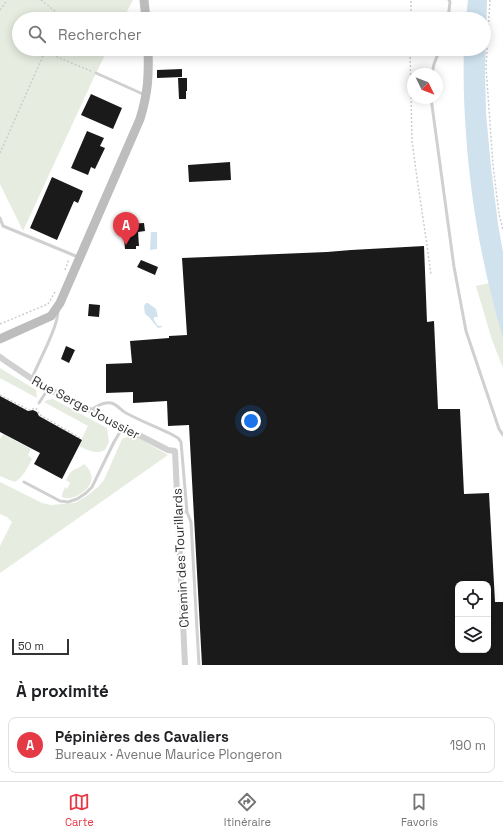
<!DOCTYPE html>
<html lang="fr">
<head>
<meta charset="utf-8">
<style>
  body { margin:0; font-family:"Space Grotesk",sans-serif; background:#f6f6f6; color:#202124 }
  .controls { position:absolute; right:12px; bottom:12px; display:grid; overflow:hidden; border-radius:8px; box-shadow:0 2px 10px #0003 }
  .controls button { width:36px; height:36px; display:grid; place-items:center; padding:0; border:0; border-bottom:1px solid #e0e0e0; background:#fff; color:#202124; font:20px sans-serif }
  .compass { position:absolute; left:407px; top:68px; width:36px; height:36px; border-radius:50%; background:#fff; box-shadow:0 2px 10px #0003; rotate:133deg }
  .scale { position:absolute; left:12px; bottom:10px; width:57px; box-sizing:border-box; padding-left:4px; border:2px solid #333; border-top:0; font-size:11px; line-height:14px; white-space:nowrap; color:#333; -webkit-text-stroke:3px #fff; paint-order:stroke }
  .you { position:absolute; left:251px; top:421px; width:14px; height:14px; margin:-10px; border:3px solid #fff; border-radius:50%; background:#1a73e8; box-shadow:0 0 0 6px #1a73e833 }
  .badge { display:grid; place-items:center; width:26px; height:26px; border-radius:50%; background:#e63946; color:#fff; font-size:13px; font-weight:700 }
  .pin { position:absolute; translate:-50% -33px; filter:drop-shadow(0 1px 2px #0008) }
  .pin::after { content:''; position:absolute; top:21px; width:14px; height:12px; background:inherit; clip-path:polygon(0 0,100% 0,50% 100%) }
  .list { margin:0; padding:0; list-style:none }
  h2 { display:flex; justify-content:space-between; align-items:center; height:52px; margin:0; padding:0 16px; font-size:17px }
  h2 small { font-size:13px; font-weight:400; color:#757577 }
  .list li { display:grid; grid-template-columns:26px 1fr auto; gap:12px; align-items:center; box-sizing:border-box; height:56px; margin:0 8px 8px; padding:0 8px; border:1px solid #e0e0e0; border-radius:8px }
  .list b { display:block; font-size:15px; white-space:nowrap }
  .list p { margin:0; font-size:13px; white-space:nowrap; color:#757577 }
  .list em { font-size:13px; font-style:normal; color:#757577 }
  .icon { flex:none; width:22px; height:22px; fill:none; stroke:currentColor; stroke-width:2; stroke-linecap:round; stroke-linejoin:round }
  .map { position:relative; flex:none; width:503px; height:665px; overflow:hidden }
  .search { position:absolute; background:#fff; box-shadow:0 2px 10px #0003; left:12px; right:12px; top:12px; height:44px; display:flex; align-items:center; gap:10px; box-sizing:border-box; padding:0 14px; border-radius:22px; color:#757577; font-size:15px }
  .sheet { height:116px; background:#fff }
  nav { display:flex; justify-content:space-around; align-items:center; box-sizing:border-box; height:56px; border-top:1px solid #e0e0e0; background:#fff; font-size:11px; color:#757577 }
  nav a { display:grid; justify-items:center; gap:2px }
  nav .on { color:#e63946 }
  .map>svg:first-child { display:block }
  .green { fill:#e6ecdf }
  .water { fill:#cfe2ee }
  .building { fill:#1a1a1a; fill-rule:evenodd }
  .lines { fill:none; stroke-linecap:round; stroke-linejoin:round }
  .path { stroke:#cdcdcd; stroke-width:1.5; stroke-dasharray:2 2; stroke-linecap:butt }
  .lane { stroke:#d0d0d0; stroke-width:3 }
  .street { stroke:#d0d0d0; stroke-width:6 }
  .secondary { stroke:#bdbdbd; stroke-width:9 }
  .labels { text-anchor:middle; stroke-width:4; stroke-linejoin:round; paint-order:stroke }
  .street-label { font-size:13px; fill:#333; stroke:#fff }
</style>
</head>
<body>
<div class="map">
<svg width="503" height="665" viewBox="0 0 503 665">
  <rect width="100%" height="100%" fill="#fff"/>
  <path class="green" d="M0 0H133L123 19H19V49H108L96 73 23 231 0 184Z
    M503 280V368L492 340 476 286Z
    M0 368 36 390 37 398 0 378Z
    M53 399 107 428 109 442 105 450C96 455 88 450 79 446L82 440V438L88 426 44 402 47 400Z
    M3 434 31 449 28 455 32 459 31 461C27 469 23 477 15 482L7 479 0 476V439Z
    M133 435 168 455 0 573V546L12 522 7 517 0 514V482L42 503 51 505 75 503 88 495 98 487 104 480 122 439Z
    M84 464C96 475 93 486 80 494 75 497 68 500 62 497V494L65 487 67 489 70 483 66 480C68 477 69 473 72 471 76 468 80 468 84 464Z"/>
  <path class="water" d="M468 0H487L485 70 486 113 491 167 498 224 503 252V338C483 271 471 204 466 134 464 106 463 77 464 49H484V19H466Z
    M151 232H157V249L150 250Z
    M146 303H148L156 309 158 317H154V320L158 326H162V327L158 328 149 317 145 314 144 306Z"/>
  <path class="building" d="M182 69V77L157 78V70Z
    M178 78H187V91H186V99H179Z
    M91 94 122 108 113 129 81 115Z
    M87 131 104 138 100 146 105 148 95 169 91 167 88 175 71 168Z
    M230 162 231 180 189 182 188 165Z
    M52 177 83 191 78 203 74 201 57 240 30 228Z
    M144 223 145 231 138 232 139 246H136V249H125L124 239H126L127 224Z
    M424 246 427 322 434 321 438 409H460L464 494 489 493 495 602H503V665H202L189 425 168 426 167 401 133 403V392L106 393V364L132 363 130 341 169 338V336L187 335 182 258 327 252 351 250ZM458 584H488V650H458Z
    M141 260 158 267 155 275 137 267Z
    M89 304 100 305 99 317 88 316Z
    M66 346 75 350 69 363 61 359Z
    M0 396 28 411 33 410 37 412 39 416 82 440 62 479 34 464 40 453 0 432Z"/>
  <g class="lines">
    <path class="path" d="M41 0 61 16 60 19
      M490 0 486 67 493 165 499 214 503 230
      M0 10 7 0
      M411 19V0
      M410 49 412 141 417 178 427 245 431 275
      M45 52 91 71
      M0 153 46 49
      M65 270 69 259
      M0 324 48 304 55 292
      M0 395 29 410 36 408 40 415 82 439"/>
    <path class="lane" d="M448 19 450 2 449 0
      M96 73 145 95
      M432 74 434 64 440 49
      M431 98 454 267 466 331 499 429 503 435
      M0 218 3 226 78 257
      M32 378C38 363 59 325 58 310
      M39 403 48 389
      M91 410C97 406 103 402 111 403 117 404 120 410 126 413 141 421 156 427 171 434L178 438 181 442 187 512
      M24 482 60 501 68 502 77 499 86 493 92 487 114 442 123 427
      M178 512H187L191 522 199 665"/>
    <path class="street" d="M0 357 4 360 41 385 168 450 175 451 185 665"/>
    <path class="secondary" d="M144 0 146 19
      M0 339 51 316 60 303 140 119C148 93 149 76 148 49"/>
  </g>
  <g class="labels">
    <g class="street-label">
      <text transform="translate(86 407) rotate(28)" y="5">Rue Serge Joussier</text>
      <text transform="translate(180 558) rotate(-93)" y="5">Chemin des Tourillards</text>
    </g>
  </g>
</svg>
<div class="controls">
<button><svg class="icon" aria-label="locate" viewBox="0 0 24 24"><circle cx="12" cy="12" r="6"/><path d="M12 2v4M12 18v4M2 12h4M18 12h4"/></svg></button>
<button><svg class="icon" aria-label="layers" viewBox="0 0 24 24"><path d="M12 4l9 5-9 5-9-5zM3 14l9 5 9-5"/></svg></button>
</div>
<svg class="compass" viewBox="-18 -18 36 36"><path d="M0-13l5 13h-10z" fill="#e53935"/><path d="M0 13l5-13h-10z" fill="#757577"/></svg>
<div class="scale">50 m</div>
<div class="you"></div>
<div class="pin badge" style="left:126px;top:245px">A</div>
<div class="search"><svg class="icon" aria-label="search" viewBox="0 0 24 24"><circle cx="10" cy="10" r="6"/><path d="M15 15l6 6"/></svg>Rechercher</div>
</div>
<section class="sheet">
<h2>À proximité<small></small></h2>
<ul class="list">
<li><span class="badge">A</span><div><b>Pépinières des Cavaliers</b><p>Bureaux · Avenue Maurice Plongeron</p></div><em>190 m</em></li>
</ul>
</section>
<nav>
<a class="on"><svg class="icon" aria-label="map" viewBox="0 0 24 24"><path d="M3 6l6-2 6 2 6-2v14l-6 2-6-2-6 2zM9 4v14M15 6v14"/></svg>Carte</a>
<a><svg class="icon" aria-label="directions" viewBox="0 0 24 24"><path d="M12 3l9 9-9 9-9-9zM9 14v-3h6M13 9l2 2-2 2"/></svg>Itinéraire</a>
<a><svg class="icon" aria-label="saved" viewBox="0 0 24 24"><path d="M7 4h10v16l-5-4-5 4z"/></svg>Favoris</a>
</nav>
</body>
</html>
